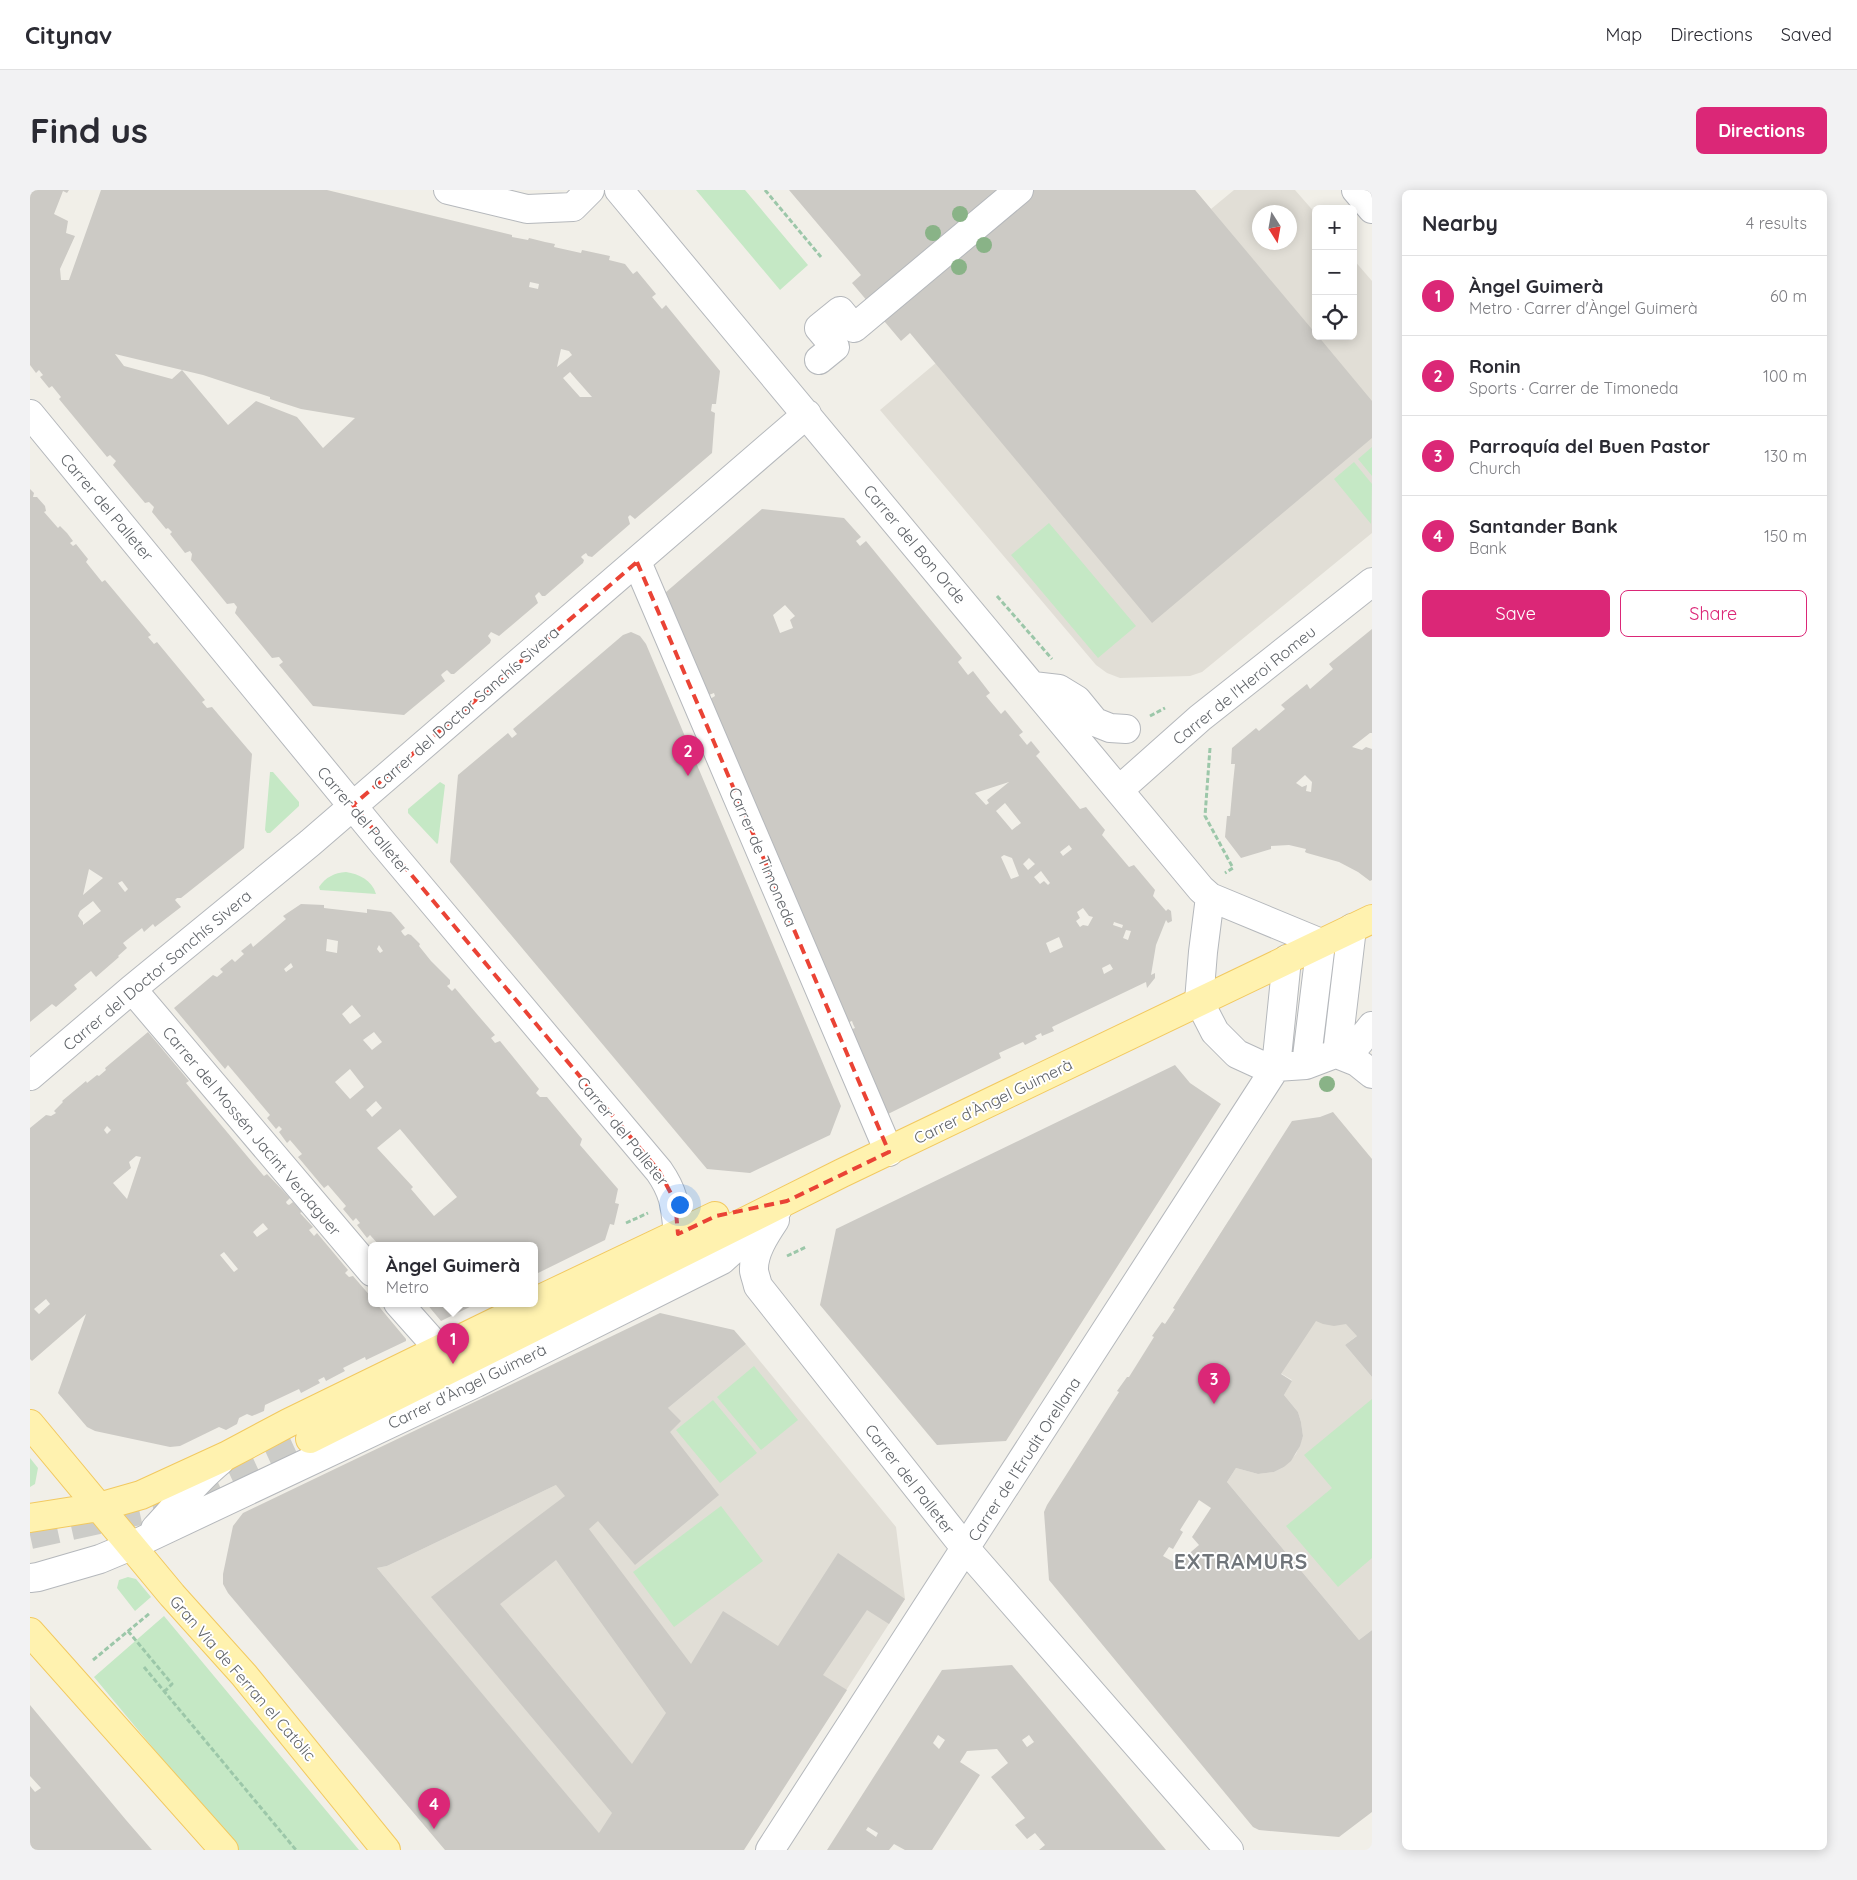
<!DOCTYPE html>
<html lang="en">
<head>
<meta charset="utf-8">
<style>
  body { margin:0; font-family:Quicksand,sans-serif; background:#f2f2f3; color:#2b2b33 }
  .controls { position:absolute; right:15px; top:15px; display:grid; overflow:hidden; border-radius:8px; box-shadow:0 2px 12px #0003 }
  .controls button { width:45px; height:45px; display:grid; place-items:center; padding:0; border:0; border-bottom:1px solid #e1e1e2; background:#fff; color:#2b2b33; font:25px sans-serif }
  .compass { position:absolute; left:1222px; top:15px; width:45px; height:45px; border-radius:50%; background:#fff; box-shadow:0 2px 12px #0003; rotate:169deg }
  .you { position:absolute; left:649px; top:1014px; width:18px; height:18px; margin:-12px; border:4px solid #fff; border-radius:50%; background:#1a73e8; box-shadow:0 0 0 8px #1a73e833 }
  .badge { display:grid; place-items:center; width:32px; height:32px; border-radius:50%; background:#db2777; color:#fff; font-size:16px; font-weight:700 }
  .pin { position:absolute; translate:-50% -41px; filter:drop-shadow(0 1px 2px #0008) }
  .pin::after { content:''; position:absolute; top:26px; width:18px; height:15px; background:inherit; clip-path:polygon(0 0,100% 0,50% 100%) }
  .popup { position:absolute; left:338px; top:1052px; width:170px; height:65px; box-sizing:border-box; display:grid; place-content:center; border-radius:8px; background:#fff; filter:drop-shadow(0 1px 4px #0005); font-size:16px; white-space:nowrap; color:#7c7c81 }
  .popup b { font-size:19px; color:#2b2b33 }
  .popup::after { content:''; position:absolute; left:50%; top:100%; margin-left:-10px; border:10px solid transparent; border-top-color:#fff }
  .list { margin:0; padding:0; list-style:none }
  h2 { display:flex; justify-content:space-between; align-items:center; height:65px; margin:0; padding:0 20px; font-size:21px }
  h2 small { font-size:16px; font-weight:400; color:#7c7c81 }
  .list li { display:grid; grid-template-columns:32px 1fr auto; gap:15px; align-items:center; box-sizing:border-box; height:80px; padding:0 20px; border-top:1px solid #e1e1e2 }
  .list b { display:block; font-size:19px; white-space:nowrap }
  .list p { margin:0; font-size:16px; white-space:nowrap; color:#7c7c81 }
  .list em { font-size:16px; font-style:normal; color:#7c7c81 }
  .actions { display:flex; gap:10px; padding:15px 20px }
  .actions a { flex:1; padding:11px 0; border:1px solid #db2777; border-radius:8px; text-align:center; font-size:18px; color:#db2777 }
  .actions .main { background:#db2777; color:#fff }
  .icon { flex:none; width:28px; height:28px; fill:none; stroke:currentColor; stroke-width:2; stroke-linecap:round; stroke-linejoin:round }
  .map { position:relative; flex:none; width:1342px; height:1660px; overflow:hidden; border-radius:8px }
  header { display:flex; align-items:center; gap:30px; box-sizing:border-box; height:70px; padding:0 25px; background:#fff; border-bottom:1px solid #e1e1e2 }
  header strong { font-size:24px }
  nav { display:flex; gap:28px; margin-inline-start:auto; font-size:18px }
  .intro { display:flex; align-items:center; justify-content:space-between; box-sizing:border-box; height:120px; padding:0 30px }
  h1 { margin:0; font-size:35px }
  .button { padding:12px 22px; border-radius:8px; background:#db2777; color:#fff; font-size:18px; font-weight:700 }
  main { display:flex; gap:30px; padding:0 30px }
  aside { flex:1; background:#fff; border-radius:8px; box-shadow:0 2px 12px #0003 }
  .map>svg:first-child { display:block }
  .education { fill:#e1ded6; fill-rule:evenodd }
  .green { fill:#c5e8c5 }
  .building { fill:#cccac5; fill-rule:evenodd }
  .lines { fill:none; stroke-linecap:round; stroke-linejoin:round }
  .major-tunnel { stroke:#ccccc8; stroke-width:28; stroke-dasharray:28 14; stroke-linecap:butt }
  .minor-casing { stroke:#b5b8bc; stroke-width:30 }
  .major-casing { stroke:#f2c960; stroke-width:30 }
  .path { stroke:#9cc7a9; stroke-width:3; stroke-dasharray:5 2.5; stroke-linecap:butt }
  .minor { stroke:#fff; stroke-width:28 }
  .major { stroke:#fff2af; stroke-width:28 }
  .tree { fill:#89b387 }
  .marked { fill:none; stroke:#ea4335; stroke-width:4; stroke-dasharray:10 6; stroke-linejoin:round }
  .labels { text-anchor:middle; stroke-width:4; stroke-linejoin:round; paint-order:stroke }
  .street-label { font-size:16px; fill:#5f6368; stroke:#fff }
  .district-label { font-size:21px; font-weight:bold; letter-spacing:1px; fill:#70757a; stroke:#fff }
</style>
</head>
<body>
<header>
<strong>Citynav</strong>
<nav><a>Map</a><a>Directions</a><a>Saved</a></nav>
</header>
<div class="intro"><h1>Find us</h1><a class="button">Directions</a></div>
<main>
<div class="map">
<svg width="1342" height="1660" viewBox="0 0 1342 1660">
  <rect width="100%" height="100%" fill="#f1efe8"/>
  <path class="education" d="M1050 0H1165L1181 19 1204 0H1265L1286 24V146H1323V69L1342 91V343L1172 482 1160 486 1090 488 1077 483 1066 475 850 220 932 151ZM1230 22H1260V52H1230Z
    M1199 1030 1342 1134 1315 1155 1342 1187V1440L1329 1450 1197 1292 1206 1278 1228 1284 1244 1282 1254 1277 1266 1264 1273 1246 1271 1232 1268 1222 1254 1205 1262 1190 1143 1118Z
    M716 1154 866 1337 875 1409 806 1516 583 1660 347 1378 357 1376 607 1256 627 1227Z"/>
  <path class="green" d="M666 0H715L778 75 750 100Z
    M1342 257V286L1328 269Z
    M1324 272 1342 294 1341 334 1304 289Z
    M1019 333 1106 436 1068 468 981 365Z
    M240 582H243L269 612V616L240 643H237L235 640Z
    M410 592 415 595 408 653 407 654 378 623V619Z
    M316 682C329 684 342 690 346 704L290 700 289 697C296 687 304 683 316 682Z
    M724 1176 768 1230 731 1260 687 1207Z
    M1342 1209V1368L1308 1397 1256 1336 1302 1298 1274 1265Z
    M683 1210 727 1263 690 1293 646 1240Z
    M0 1268 8 1278 5 1294 0 1297Z
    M691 1316 733 1371 644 1437 603 1382Z
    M98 1387 106 1389 121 1407 105 1421 87 1398 89 1390Z
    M134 1426 329 1660H208L64 1487Z"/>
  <path class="building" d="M0 0H39L37 3 33 1 24 24 38 31 36 43 45 46 30 79 31 90H39L71 0H297L482 45V47L498 50 499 48 515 52 525 54 524 57 551 63 552 60 580 66 579 70 595 74 603 84 607 81 626 104 622 107 632 119 636 115 690 181 686 214H682L681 221 685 223 682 263 605 329 600 325 598 327 600 334 562 367 558 366 556 363 553 365 551 367 554 370 553 373 515 406H512L509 402 505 406 508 413 469 446 461 442 458 446 461 450 460 453 424 484H421L417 480 413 483 411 485 415 491 374 525 283 516 249 475 253 472 249 467 242 468 205 423 207 417 204 413 197 414 161 370 162 364 160 361 155 363 140 344 142 342 138 338 136 339 122 322 124 317 119 312 115 313 83 275 86 271 80 265 77 267 29 209 31 207 22 196 19 198 10 187 13 185 9 180 6 183 0 175ZM500 92 509 94 508 99 499 97ZM531 159 539 161 542 165 527 177ZM85 164 152 180 173 185 240 207V209L271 219 325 228 293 258 267 227 226 211 198 235 152 180 142 189 94 176ZM540 182 546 189 562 207H550L533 188Z
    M759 0H1165L1286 144V146H1288L1342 211V248L1122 433 880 143 871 151 822 93 831 85Z
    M0 299 4 303 3 307H7L15 316 16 321 14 322 28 338 30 336 37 343 43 351 40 353 43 356 46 354 58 369 56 372 72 392 75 390 121 445 118 447 124 454 127 452 175 510 172 512 177 518 182 517 222 564 214 658 151 708H147L145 710 151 717 125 737 123 734 114 742 112 738 93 753 97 758 88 766 89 767 66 787 61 781 44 795 47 799 26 817 22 814 0 832ZM59 679 73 688 53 705ZM92 691 98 699 95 702 88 693ZM63 711 71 721 53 735V732L48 726 50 721Z
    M732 319 814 328 831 347 826 351 830 356 836 351 932 468 928 472 938 485 943 481 960 503 956 506 971 524 975 520 993 542 989 545 997 555 1001 551 1010 562 1006 566 1008 568 1050 619 1056 617 1065 628 1075 640 1072 645 1099 677 1104 675 1125 700 1123 706 1136 721 1138 719 1141 721 1142 731 1138 733 1136 730 1126 755 1121 785 1125 783V788L1117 798 1116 792 1022 837 1024 841 1012 846 1011 843 1005 846 1007 849 995 855 993 852 969 863 971 868 856 925 820 840 825 838 823 834 822 831 817 833 680 509 685 506 684 503 679 505 635 403ZM755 415 765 426 760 430 763 438 750 443 743 425ZM979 592 957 610 959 613 956 615 945 603ZM975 613 991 633 982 640 966 621ZM1039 655 1042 659 1033 666 1030 662ZM974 665 982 668 989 686 981 689 971 667ZM999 668 1005 674 998 680 993 674ZM1011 681 1020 693 1018 695 1014 691 1010 694 1004 687ZM1053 718 1059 726 1063 727 1058 736 1053 735 1050 737 1046 731 1050 728 1047 722ZM1084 732 1093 735 1092 738 1083 735ZM1096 740 1101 741 1098 750 1093 748ZM1029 747 1033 757 1020 763 1016 753ZM1080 774 1083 779 1074 784 1072 778Z
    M1342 439V543H1340L1322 557 1332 560 1336 557 1342 559V690L1340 691 1328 682 1309 672 1277 663 1275 662 1276 659 1259 655 1241 656V659L1211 668 1195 647 1197 626H1200L1203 593 1205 574H1201L1202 558 1226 538 1229 541 1255 519 1251 515 1277 494 1280 499 1303 479 1299 474ZM1275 585 1282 592 1281 602 1276 601 1277 595 1272 597 1266 593Z
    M601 442 610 446 616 454 811 916 800 945 720 983 677 979 420 672 428 585 478 543 482 548 487 544 483 539 593 445Z
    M271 714 294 715V718L337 723V719L361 722 364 725 375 738 371 741 373 744 375 746 378 744 381 745 390 754 389 756 401 771 420 790V794L417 796 422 801 425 798 446 823 465 845 461 848 465 853 470 851 509 899 506 903 510 907H517L552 949 550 955 588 999 585 1013 589 1014 584 1035 580 1034 575 1050 504 1085V1055H349L340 1045 337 1048 327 1035 330 1033 326 1028 323 1031 313 1019 316 1016 298 995 294 998 268 967 272 964 260 950 257 953 249 942 252 939 249 936 246 939 237 928 240 925 198 875 195 879 144 818 183 785 187 787 193 782 190 779 202 769 205 772 214 764 211 761 221 753 223 757 256 729 253 726ZM297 749 308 751 307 763 296 761ZM349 755 353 761 350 763 347 759ZM261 773 263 777 256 782 254 779ZM322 815 331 826 320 834 312 824ZM344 842 352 852 342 860 333 850ZM320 879 334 897 320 909 305 892ZM346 911 352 918 342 927 336 920ZM370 939 427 1007 404 1026 381 999 383 997 347 958Z
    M118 842 159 891 156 893 233 985 234 986 237 984 260 1008 256 1012 257 1014 259 1015 263 1012 272 1022 270 1023 283 1037 279 1040 284 1046 287 1043 318 1080 315 1083 319 1087 323 1086 342 1108V1113H346L376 1149V1151L336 1170 335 1167 313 1178 315 1181 296 1191 294 1187 288 1190 290 1193 271 1203 269 1199 235 1215 234 1221 222 1226 217 1224 209 1228 207 1234 196 1240 189 1237 150 1256 140 1257 65 1241 57 1237 28 1203 56 1124 2 1171 0 1169V938L16 925 21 926 26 923 24 921 33 912 32 911 56 891 57 893 67 885 69 886 76 880 75 878ZM77 936 81 940 77 944 74 940ZM106 966 111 967 97 1009 83 993 101 978 99 972ZM233 1033 238 1039 227 1047 223 1042ZM194 1062 208 1079 204 1082 190 1065ZM16 1109 20 1114 9 1124 4 1119Z
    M1145 875 1160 893 1191 914 976 1251 907 1255 790 1115 806 1039Z
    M1303 922 1342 969V1187L1315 1155 1327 1146 1316 1134 1304 1136 1293 1134 1286 1131 1251 1184 1262 1191 1254 1205 1268 1222 1271 1232 1273 1246 1270 1256 1261 1271 1254 1277 1244 1282 1228 1284 1206 1278 1197 1292 1329 1450 1342 1440V1622L1309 1647 1229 1640 1223 1637 1019 1390 1014 1322 1017 1315 1089 1202 1087 1201 1097 1187H1099L1124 1147 1122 1146 1132 1132 1135 1134 1145 1119 1143 1118 1262 931 1290 927ZM1169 1310 1181 1318 1162 1347 1169 1355 1147 1374 1133 1366 1139 1357 1143 1359 1153 1342 1150 1340Z
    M396 1113H448L411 1131Z
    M630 1123 704 1140 716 1154 638 1218 651 1231 640 1242 689 1305 605 1375 568 1331 559 1339 661 1474 693 1421 748 1456 808 1363 875 1409 859 1434 837 1420 793 1485 817 1500 714 1660H415L198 1403 193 1394V1384L203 1336 213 1323ZM526 1295 535 1306 401 1407 582 1623 569 1643 347 1378 357 1376ZM526 1370 636 1523 602 1574 470 1414Z
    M982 1475 1136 1660H1009L1015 1655 1005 1643 997 1649 985 1635 995 1628 961 1587 978 1573 967 1559 937 1561 930 1572 950 1585 902 1660H875L864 1654 859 1660H797L912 1480ZM908 1545 915 1550 909 1559 903 1553ZM999 1545 1004 1552 997 1557 992 1550ZM838 1637 848 1643 846 1647 836 1640Z
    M0 1515 96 1630 122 1660H0V1596L5 1602 11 1598 0 1586Z"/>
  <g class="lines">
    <path class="major-tunnel" d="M0 1345 137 1315 280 1249"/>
    <defs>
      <path id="minor" d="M418 0 497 19 543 17 560 0
        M589 0 1171 699 1180 707 1291 753 1276 875
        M1326 0 1342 19
        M789 170 805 157 789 138 810 121 824 138 989 0
        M0 224 353 653 629 981C645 1004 645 1017 648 1044
        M607 372 859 962
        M1003 496 1029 499 1047 510 1065 532 1080 538 1096 539
        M1089 600 1170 528 1342 392
        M1180 707 1173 762 1169 811 1185 842 1207 864 1231 875 1246 877 1276 875 1326 856 1342 836
        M102 799 342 1082
        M1307 864 1322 738
        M1307 864 1327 872 1342 884
        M0 886 102 799 280 653 777 224
        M745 1030C735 1045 723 1063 724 1081 725 1086 727 1091 728 1096L936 1359 1199 1660
        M368 1113 408 1158
        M125 1339C147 1316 165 1291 190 1271
        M0 1388 8 1387 70 1369 101 1356 446 1193 692 1070 747 1020
        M740 1660 1246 877 1257 769"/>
      <path id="major" d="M504 1112 685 1026
        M0 1234 142 1405 214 1485 356 1660
        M280 1249 812 983 1342 729
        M0 1328 69 1317 111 1305 196 1266 258 1233 504 1113
        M0 1442 194 1660"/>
    </defs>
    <use href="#minor" class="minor-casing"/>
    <use href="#major" class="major-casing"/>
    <path class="path" d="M735 0 791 67
      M967 406 1022 469
      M1120 526 1135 518
      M1180 558 1175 626 1203 678 1195 683
      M596 1033 618 1023
      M757 1066 776 1057
      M98 1441 142 1494 135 1501
      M63 1470 120 1423
      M114 1477 266 1660"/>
    <use href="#minor" class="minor"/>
    <use href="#major" class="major"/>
  </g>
  <g class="tree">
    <circle cx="930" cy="24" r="8"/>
    <circle cx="903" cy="43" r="8"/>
    <circle cx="954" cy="55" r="8"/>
    <circle cx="929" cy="77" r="8"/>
    <circle cx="1297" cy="894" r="8"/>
  </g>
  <path class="marked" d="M607 372 859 962 757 1011 686 1026 648 1044 645 1011 629 981 323 615Z"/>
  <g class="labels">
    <g class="street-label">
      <text transform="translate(77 317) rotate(50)" y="6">Carrer del Palleter</text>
      <text transform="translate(885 354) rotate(50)" y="6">Carrer del Bon Orde</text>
      <text transform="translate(1214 495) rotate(-39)" y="6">Carrer de l'Heroi Romeu</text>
      <text transform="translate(436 518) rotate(-41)" y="6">Carrer del Doctor Sanchís Sivera</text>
      <text transform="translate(334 630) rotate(50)" y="6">Carrer del Palleter</text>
      <text transform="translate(733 667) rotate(67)" y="6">Carrer de Timoneda</text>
      <text transform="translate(127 780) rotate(-40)" y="6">Carrer del Doctor Sanchís Sivera</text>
      <text transform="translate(963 911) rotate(-26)" y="6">Carrer d'Àngel Guimerà</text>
      <text transform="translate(222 941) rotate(50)" y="6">Carrer del Mossén Jacint Verdaguer</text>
      <text transform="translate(593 941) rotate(51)" y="6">Carrer del Palleter</text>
      <text transform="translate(437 1196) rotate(-26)" y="6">Carrer d'Àngel Guimerà</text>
      <text transform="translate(994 1269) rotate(-57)" y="6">Carrer de l’Erudit Orellana</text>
      <text transform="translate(880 1289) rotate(52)" y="6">Carrer del Palleter</text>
      <text transform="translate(213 1488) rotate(49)" y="6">Gran Via de Ferran el Catòlic</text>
    </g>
    <g class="district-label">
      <text x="1211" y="1379">EXTRAMURS</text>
    </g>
  </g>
</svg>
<div class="controls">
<button>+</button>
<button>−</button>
<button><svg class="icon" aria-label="locate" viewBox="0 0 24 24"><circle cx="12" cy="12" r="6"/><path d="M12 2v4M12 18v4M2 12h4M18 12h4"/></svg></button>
</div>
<svg class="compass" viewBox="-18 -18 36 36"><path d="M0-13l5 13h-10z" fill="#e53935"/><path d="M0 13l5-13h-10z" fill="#7c7c81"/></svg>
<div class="you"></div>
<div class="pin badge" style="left:423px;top:1174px">1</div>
<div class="popup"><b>Àngel Guimerà</b>Metro</div>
<div class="pin badge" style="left:658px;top:586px">2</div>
<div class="pin badge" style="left:1184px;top:1214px">3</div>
<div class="pin badge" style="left:404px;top:1639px">4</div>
</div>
<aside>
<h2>Nearby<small>4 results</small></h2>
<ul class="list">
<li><span class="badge">1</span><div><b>Àngel Guimerà</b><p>Metro · Carrer d'Àngel Guimerà</p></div><em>60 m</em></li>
<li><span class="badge">2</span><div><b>Ronin</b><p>Sports · Carrer de Timoneda</p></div><em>100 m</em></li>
<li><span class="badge">3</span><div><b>Parroquía del Buen Pastor</b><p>Church</p></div><em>130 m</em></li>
<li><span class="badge">4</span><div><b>Santander Bank</b><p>Bank</p></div><em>150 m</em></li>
</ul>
<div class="actions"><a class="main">Save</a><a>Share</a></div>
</aside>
</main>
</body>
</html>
